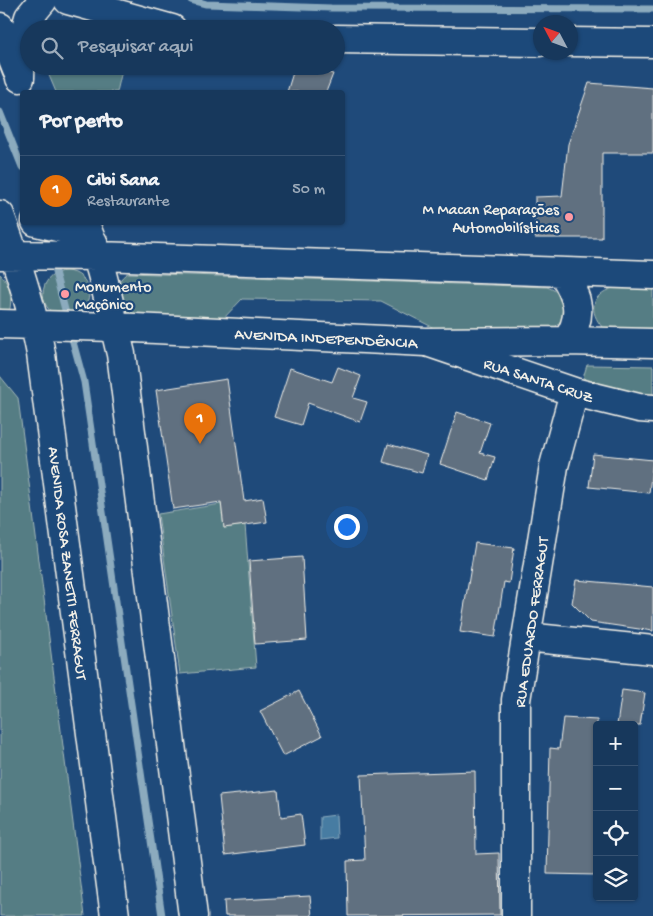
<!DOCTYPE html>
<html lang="pt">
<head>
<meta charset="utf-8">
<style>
  body { margin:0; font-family:"Gochi Hand",sans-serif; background:#244365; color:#f1f3f6 }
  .controls { position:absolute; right:15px; bottom:15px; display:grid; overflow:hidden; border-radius:5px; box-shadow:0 1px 4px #0004 }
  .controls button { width:45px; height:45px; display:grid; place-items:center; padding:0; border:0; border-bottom:1px solid #365272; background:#17385c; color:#f1f3f6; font:25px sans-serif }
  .compass { position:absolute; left:533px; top:15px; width:45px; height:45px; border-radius:50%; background:#17385c; box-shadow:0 1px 4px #0004; rotate:311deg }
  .you { position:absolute; left:346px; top:526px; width:18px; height:18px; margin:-12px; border:4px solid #fff; border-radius:50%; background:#1a73e8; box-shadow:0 0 0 8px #1a73e833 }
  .badge { display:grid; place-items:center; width:32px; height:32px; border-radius:50%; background:#90b9f0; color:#fff; font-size:16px; font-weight:700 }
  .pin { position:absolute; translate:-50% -41px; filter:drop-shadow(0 1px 2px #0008) }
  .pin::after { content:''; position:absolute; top:26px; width:18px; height:15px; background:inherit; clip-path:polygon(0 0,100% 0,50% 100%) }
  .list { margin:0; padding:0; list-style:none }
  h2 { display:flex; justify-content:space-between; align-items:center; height:65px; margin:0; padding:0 20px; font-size:21px }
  h2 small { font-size:16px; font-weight:400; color:#9eacbb }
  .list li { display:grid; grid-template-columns:32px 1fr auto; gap:15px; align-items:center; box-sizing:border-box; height:70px; padding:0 20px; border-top:1px solid #365272 }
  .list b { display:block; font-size:19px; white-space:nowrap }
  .list p { margin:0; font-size:16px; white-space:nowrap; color:#9eacbb }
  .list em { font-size:16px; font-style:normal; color:#9eacbb }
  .icon { flex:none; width:28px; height:28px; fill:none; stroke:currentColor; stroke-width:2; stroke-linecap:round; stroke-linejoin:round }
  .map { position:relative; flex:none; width:653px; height:916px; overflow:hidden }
  .search { position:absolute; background:#17385c; box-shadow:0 1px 4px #0004; left:20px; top:20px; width:325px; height:55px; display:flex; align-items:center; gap:12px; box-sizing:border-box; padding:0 18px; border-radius:28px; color:#9eacbb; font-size:19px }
  .panel { position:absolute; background:#17385c; box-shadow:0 1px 4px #0004; left:20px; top:90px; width:325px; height:135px; border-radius:5px }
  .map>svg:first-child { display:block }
  .green { fill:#547d84; stroke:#a4b7b6 }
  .water { fill:#467ca2; stroke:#8cabbe }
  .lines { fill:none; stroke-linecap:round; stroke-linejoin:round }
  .stream { stroke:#8cabbe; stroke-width:7 }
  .building { fill:#606f80; stroke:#f4f1e8 }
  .minor-casing { stroke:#f4f1e8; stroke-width:31 }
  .major-casing { stroke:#f4f1e8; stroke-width:31 }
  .minor { stroke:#1f4a7a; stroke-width:28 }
  .major { stroke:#1f4a7a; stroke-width:28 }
  .poi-dot { fill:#ff9aa2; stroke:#1f4a7a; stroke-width:2 }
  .labels { text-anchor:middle; stroke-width:4.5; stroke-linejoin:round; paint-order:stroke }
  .poi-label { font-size:16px; fill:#f4f1e8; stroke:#1f4a7a; text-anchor:end }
  .street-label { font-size:16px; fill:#f4f1e8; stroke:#1f4a7a }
</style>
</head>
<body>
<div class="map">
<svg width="653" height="916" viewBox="0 0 653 916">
  <rect width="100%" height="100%" fill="#1f4a7a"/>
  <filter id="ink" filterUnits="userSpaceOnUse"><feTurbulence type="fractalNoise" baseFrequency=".02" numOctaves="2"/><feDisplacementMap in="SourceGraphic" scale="10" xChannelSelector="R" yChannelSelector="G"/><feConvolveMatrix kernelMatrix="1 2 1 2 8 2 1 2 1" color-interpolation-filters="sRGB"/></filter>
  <g filter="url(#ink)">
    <path class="green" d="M45 66H123L117 92H56Z
      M43 294a23 23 0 1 1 46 0a23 23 0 1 1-46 0Z
      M128 273 547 287C570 295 570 318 551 330L436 329 381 301 242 299 220 322 124 316C121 301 111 282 128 273Z
      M0 274C10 284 13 299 9 312L0 316Z
      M613 288 653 289V333L603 328C588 311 591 295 613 288Z
      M587 365 653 366V401L583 378Z
      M0 376 18 398 85 916H0Z
      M221 504 224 528 245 525 256 667 180 674 158 514Z"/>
    <path class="water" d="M336 815 337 838 320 840V817Z"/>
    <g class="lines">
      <path class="stream" d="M191 0 206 4 331 8 653 9
        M0 112 22 167
        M52 261 68 321
        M70 331 84 382 162 916"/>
    </g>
    <path class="building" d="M295 66 333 74 326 92H287Z
      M589 83 653 88V153H602V238H535V197L562 196 568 144Z
      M338 367 361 376 353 398 367 402 360 422 308 403 301 425 274 417 290 368 332 382Z
      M227 379 244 501 263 498 267 522 224 528 221 502 173 509 156 390Z
      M457 412 490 423 480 453 495 457 488 480 440 464Z
      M388 444 427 455 422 473 383 462Z
      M593 454 653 460 649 493 589 487Z
      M475 543 514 548 509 583 504 582 495 637 460 632Z
      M302 557 307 640 255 644 249 561Z
      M576 580 653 587V631L591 622 572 603Z
      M622 690 645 693 640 725H617Z
      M299 691 322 736 283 756 260 711Z
      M563 718 597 720V875L547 874 550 748 559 749Z
      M475 771 476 854 499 853 500 915 348 916 347 861 365 860 361 775Z
      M278 790 281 817 301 814 305 845 225 855 219 796Z
      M310 896 312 916H225L224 901Z"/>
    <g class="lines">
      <defs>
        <path id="minor" d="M68 0 172 29
          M336 39 540 42
          M570 42 653 43
          M36 222 69 230 93 242
          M430 343 574 392 639 408 653 409
          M526 637 653 650
          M516 916V700L554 466 574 392"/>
        <path id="major" d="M0 27 17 70
          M20 78 21 45 29 17 43 0
          M0 215C17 261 32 306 41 354L115 916
          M84 222C103 265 110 310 121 354L193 916
          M0 255 98 256 653 275
          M563 273C578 297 584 315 567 341
          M0 324 114 327 426 342 567 341 653 343"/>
      </defs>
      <use href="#minor" class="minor-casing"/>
      <use href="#major" class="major-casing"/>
      <use href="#minor" class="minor"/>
      <use href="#major" class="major"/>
    </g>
  </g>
  <g class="poi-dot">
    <circle cx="569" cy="217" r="5"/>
    <circle cx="65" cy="294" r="5"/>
  </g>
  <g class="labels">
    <g class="poi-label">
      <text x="559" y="214">M Macan Reparações<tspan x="559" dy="18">Automobilísticas</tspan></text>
      <text x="75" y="291" text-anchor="start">Monumento<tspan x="75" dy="18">Maçônico</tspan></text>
    </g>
    <g class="street-label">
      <text transform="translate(326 337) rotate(3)" y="6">AVENIDA INDEPENDÊNCIA</text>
      <text transform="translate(539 379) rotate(18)" y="6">RUA SANTA CRUZ</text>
      <text transform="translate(69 563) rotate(83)" y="6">AVENIDA ROSA ZANETTI FERRAGUT</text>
      <text transform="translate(530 622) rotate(-82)" y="6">RUA EDUARDO FERRAGUT</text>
    </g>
  </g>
</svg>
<div class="controls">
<button>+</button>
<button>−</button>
<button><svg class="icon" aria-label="locate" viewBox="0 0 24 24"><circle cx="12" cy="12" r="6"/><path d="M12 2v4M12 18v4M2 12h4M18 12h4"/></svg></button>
<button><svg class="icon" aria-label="layers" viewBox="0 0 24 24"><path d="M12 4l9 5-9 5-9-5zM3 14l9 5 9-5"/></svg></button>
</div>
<svg class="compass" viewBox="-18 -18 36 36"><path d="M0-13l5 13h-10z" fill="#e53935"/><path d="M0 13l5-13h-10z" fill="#9eacbb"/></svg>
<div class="you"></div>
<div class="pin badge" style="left:200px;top:444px;background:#e8710a">1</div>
<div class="search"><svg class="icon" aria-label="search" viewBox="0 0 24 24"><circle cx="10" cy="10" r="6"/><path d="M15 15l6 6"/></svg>Pesquisar aqui</div>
<section class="panel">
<h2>Por perto<small></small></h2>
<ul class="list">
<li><span class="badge" style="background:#e8710a">1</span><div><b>Cibi Sana</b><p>Restaurante</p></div><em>50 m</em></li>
</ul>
</section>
</div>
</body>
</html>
